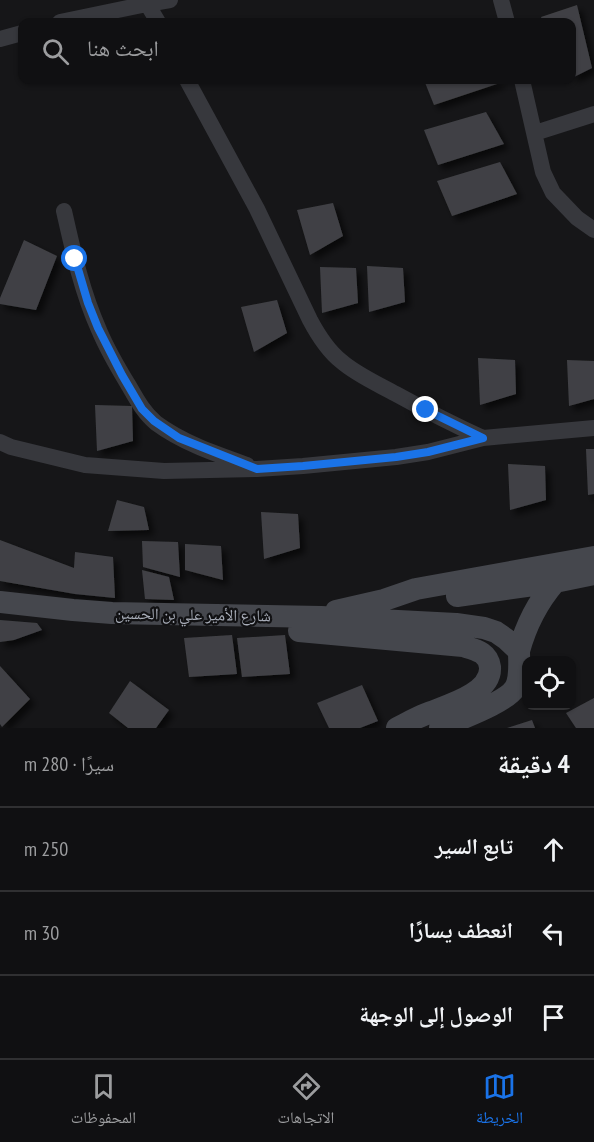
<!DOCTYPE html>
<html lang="ar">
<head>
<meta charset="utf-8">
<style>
  body { margin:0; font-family:"PT Sans Narrow","Noto Naskh Arabic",sans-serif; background:#19191b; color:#f1f3f6; direction:rtl }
  .controls { position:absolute; right:18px; bottom:18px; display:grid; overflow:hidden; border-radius:12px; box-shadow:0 2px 4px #0004 }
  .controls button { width:54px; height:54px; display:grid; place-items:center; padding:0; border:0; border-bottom:2px solid #303032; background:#101012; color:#f1f3f6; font:30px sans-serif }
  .stop { position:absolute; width:18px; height:18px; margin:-14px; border:4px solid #1a73e8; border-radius:50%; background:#fff }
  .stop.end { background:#1a73e8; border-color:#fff; box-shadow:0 2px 6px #0008 }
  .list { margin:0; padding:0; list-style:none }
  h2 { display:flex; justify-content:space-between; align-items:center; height:78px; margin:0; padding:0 24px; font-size:26px }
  h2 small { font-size:20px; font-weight:400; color:#9c9d9f }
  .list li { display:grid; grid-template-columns:39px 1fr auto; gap:18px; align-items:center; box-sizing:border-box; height:84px; padding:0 24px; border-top:2px solid #303032 }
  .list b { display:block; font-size:22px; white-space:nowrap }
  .list em { font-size:20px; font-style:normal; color:#9c9d9f }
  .icon { flex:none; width:33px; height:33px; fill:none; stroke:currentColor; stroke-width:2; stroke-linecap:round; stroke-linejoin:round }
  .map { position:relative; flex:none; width:594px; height:728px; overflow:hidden; direction:ltr }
  .search { position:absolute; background:#101012; box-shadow:0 2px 4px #0004; left:18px; right:18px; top:18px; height:66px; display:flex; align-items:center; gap:15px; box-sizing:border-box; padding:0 21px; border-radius:12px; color:#9c9d9f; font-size:22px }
  .sheet { height:330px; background:#101012 }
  nav { display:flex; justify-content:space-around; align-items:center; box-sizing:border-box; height:84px; border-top:2px solid #303032; background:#101012; font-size:16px; color:#9c9d9f }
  nav a { display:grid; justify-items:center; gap:3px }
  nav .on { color:#1a73e8 }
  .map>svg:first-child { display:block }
  .building { fill:#404145; filter:url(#shadow) }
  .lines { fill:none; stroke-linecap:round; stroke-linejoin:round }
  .street { stroke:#37383d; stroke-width:16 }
  .secondary { stroke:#45474d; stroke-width:22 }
  .route { stroke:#1a73e8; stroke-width:8 }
  .labels { text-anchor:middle; stroke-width:4.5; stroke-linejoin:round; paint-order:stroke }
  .street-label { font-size:16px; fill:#a8adb8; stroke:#111113 }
</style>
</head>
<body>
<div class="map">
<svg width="594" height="728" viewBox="0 0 594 728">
  <defs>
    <filter id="shadow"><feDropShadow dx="5" dy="5" stdDeviation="3" flood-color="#0009"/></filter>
  </defs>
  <rect width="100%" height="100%" fill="#161618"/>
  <path class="building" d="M577 5 592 68 572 78V22H543L541 17Z
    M424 80H498L500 83 434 105Z
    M486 112 504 144 438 165 424 130Z
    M500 162 517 194 452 216 437 181Z
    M333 203 343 236 310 255 297 210Z
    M24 240 57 256 36 310 0 304V298Z
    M367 266 403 268 405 302 369 312Z
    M320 267 356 268 358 303 322 313Z
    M277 300 287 333 254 352 241 307Z
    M478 358 515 360 516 394 480 405Z
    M567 360 594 361V399L569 406Z
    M95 405 132 406 133 441 97 451Z
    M586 449H594V494L588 495Z
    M508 464 545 466 546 500 510 510Z
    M117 500 144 507 149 530 108 531Z
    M261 512 298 514 300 548 264 559Z
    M0 540 74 568 75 552 113 557 115 598 75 594 0 581Z
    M142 541 178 542 180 577 143 567Z
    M185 544 221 546 223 580 185 570Z
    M142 570 169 577 174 600 145 599Z
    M0 620 37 623 42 630 14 640 0 642Z
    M232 635 237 674 189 677 184 638Z
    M285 635 290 674 242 677 237 638Z
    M0 666 30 699 2 727 0 724Z
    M130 681 169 710 156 728H128L109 713Z
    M362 685 378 721 360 728H329L317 703Z
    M594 698V728H576L566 713Z
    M532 720 535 728H507Z"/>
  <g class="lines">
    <path class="street" d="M145 0 158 22
      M501 0 507 22
      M60 22 147 4 170 0
      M0 39 22 33
      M187 80 257 209 310 320C318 335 327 350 341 361 357 375 378 384 396 394 425 410 454 425 483 438
      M522 80 543 172 553 193 577 218 594 230
      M535 133 594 114
      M64 211C73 251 82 292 99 330 107 349 118 368 129 386 137 400 144 413 156 423 183 443 216 454 247 465
      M0 442 11 447 85 465 164 471 257 469 303 466 396 457 428 452 483 438 594 428"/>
    <path class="secondary" d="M457 596 555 582 594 574
      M0 602 73 610 112 613 321 617 456 624 484 628 496 632 506 639 519 651C519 663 521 678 515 688 506 703 457 720 440 728
      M336 611 384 600 416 589 594 557
      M299 631 463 646C476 650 488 652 490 667 492 694 445 706 426 714 416 718 407 723 397 728
      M519 651C526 625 537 603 555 582"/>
  </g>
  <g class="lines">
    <path class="route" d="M75 259 88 303 98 328 122 375 142 409 154 421 179 438 257 469 303 466 396 457 428 452 483 438 426 410"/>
  </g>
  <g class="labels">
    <g class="street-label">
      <text transform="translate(193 614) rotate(1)" y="6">شارع الأمير علي بن الحسين</text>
    </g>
  </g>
</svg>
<div class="controls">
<button><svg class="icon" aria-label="locate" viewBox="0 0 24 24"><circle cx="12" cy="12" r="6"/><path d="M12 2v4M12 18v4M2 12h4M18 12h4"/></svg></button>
</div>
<div class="stop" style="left:75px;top:259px"></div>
<div class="stop end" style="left:426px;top:410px"></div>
<div class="search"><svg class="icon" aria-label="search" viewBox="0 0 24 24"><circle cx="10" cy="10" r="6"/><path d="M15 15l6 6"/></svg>ابحث هنا</div>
</div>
<section class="sheet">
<h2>4 دقيقة<small>سيرًا · 280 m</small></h2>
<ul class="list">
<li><svg class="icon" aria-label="ahead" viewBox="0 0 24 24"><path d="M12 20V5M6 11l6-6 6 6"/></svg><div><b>تابع السير</b></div><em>250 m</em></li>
<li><svg class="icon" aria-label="left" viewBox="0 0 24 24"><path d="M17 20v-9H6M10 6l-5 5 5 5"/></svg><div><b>انعطف يسارًا</b></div><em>30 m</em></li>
<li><svg class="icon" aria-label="arrive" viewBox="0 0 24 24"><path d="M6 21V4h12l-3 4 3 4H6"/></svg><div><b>الوصول إلى الوجهة</b></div></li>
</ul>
</section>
<nav>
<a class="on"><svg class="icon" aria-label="map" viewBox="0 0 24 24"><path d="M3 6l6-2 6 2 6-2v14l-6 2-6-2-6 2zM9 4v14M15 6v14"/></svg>الخريطة</a>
<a><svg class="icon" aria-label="directions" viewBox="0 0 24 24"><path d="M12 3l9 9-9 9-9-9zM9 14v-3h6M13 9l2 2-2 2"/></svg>الاتجاهات</a>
<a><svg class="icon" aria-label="saved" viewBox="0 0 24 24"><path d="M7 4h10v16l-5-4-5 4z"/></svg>المحفوظات</a>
</nav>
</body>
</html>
